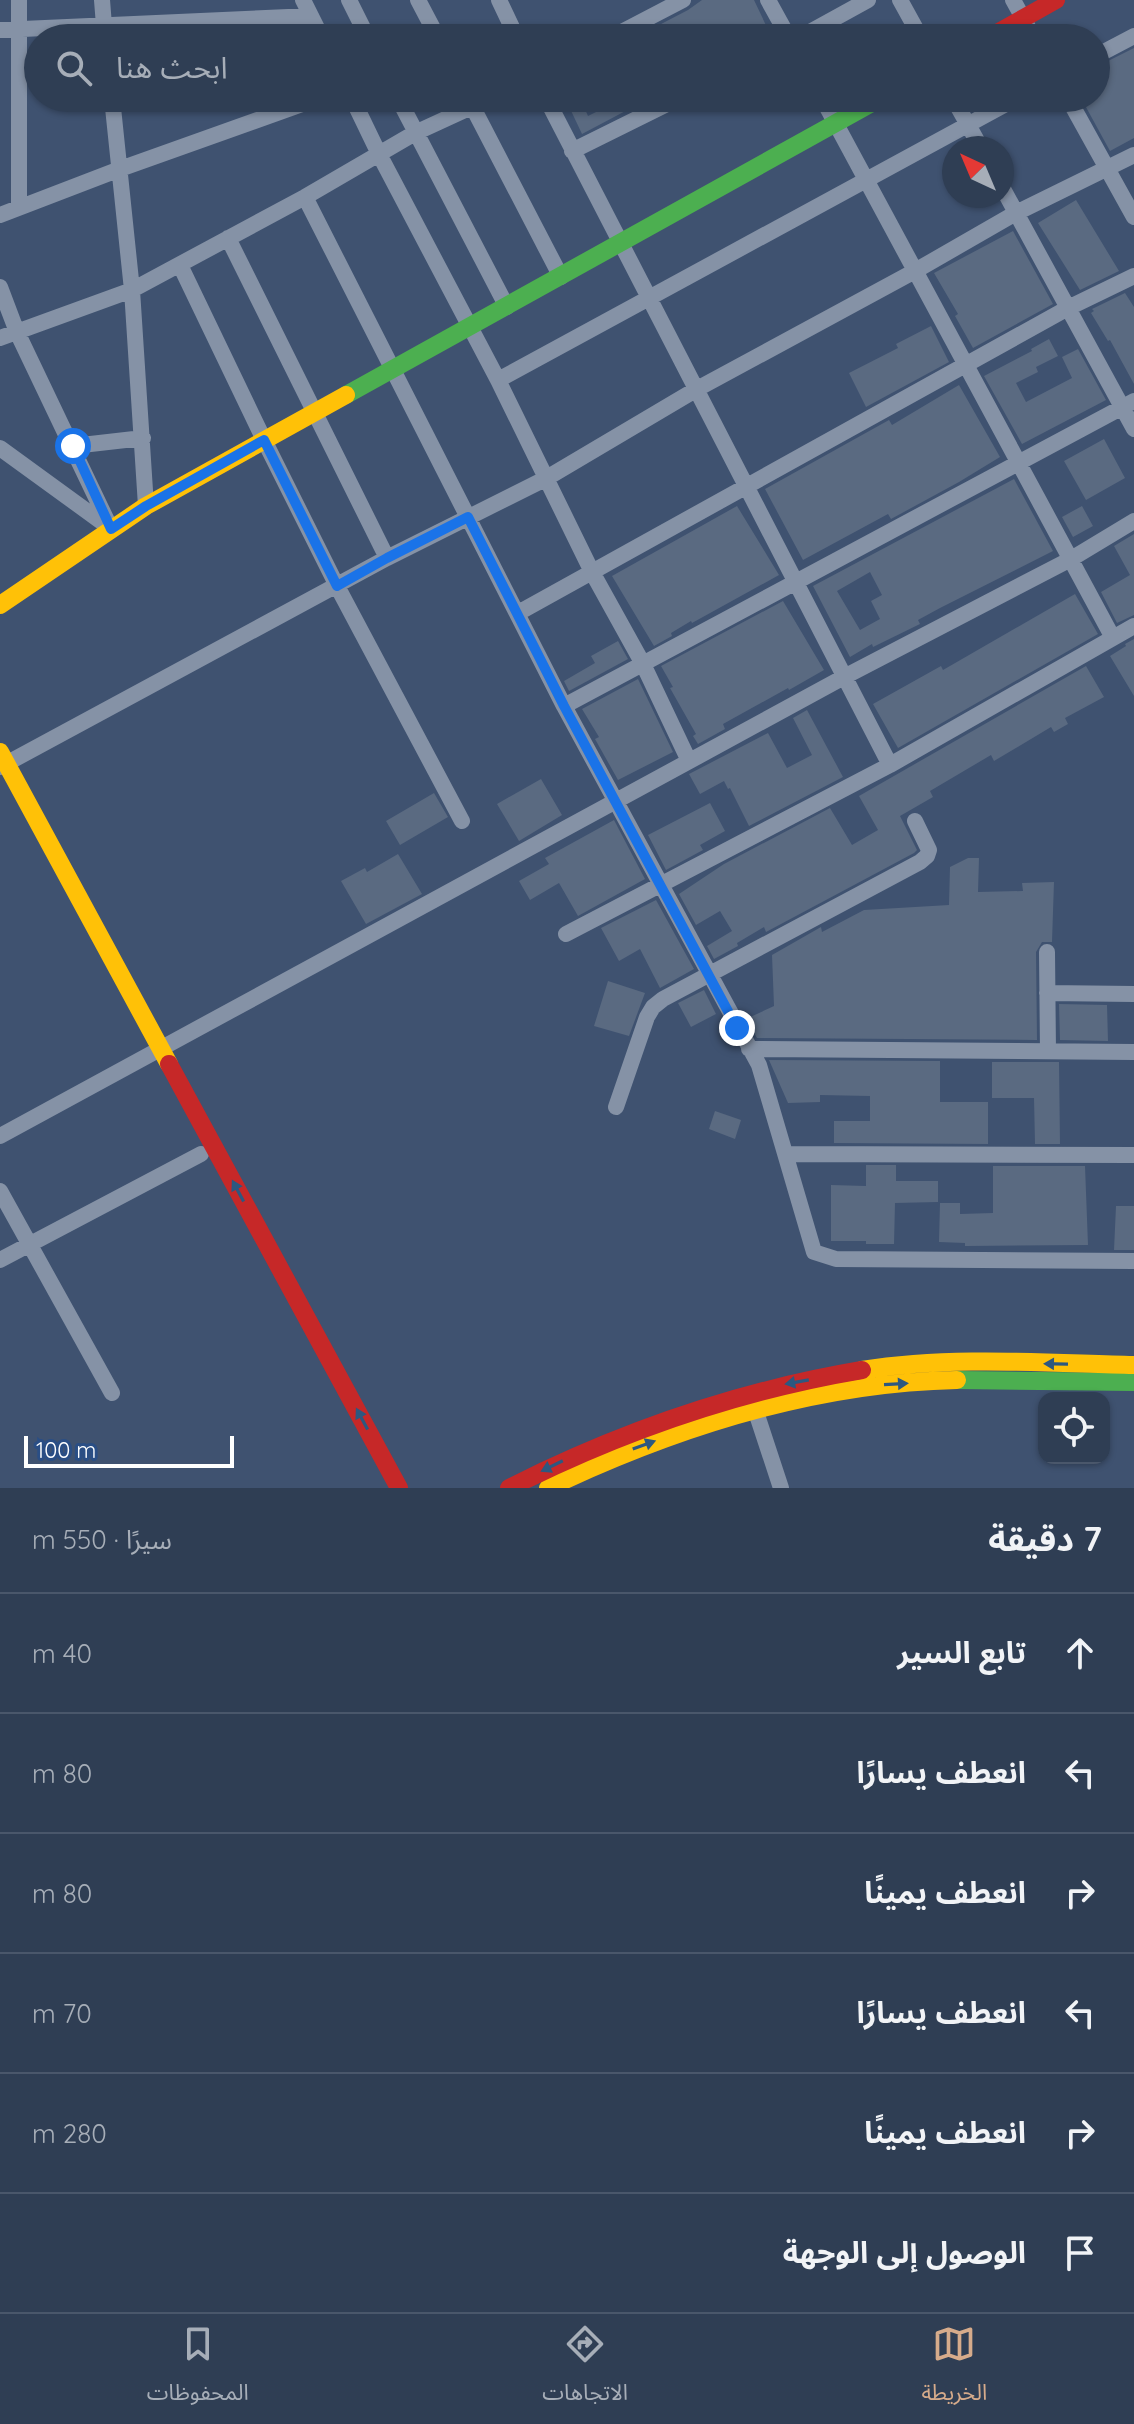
<!DOCTYPE html>
<html lang="ar">
<head>
<meta charset="utf-8">
<style>
  body { margin:0; font-family:Quicksand,"Noto Sans Arabic",sans-serif; background:#3b495e; color:#f1f3f6; direction:rtl }
  .controls { position:absolute; right:24px; bottom:24px; display:grid; overflow:hidden; border-radius:16px; box-shadow:0 2px 6px #0004 }
  .controls button { width:72px; height:72px; display:grid; place-items:center; padding:0; border:0; border-bottom:2px solid #4a576b; background:#2f3e54; color:#f1f3f6; font:40px sans-serif }
  .compass { position:absolute; left:942px; top:136px; width:72px; height:72px; border-radius:50%; background:#2f3e54; box-shadow:0 2px 6px #0004; rotate:316deg }
  .scale { position:absolute; left:24px; bottom:20px; width:210px; box-sizing:border-box; padding-left:8px; border:4px solid #fff; border-top:0; font-size:22px; line-height:28px; white-space:nowrap; color:#fff; -webkit-text-stroke:6px #2a4e85; paint-order:stroke }
  .stop { position:absolute; width:24px; height:24px; margin:-18px; border:6px solid #1a73e8; border-radius:50%; background:#fff }
  .stop.end { background:#1a73e8; border-color:#fff; box-shadow:0 2px 8px #0008 }
  .list { margin:0; padding:0; list-style:none }
  h2 { display:flex; justify-content:space-between; align-items:center; height:104px; margin:0; padding:0 32px; font-size:34px }
  h2 small { font-size:26px; font-weight:400; color:#a7aeb8 }
  .list li { display:grid; grid-template-columns:52px 1fr auto; gap:24px; align-items:center; box-sizing:border-box; height:120px; padding:0 32px; border-top:2px solid #4a576b }
  .list b { display:block; font-size:30px; white-space:nowrap }
  .list em { font-size:26px; font-style:normal; color:#a7aeb8 }
  .icon { flex:none; width:44px; height:44px; fill:none; stroke:currentColor; stroke-width:2; stroke-linecap:round; stroke-linejoin:round }
  .map { position:relative; flex:none; width:1134px; height:1488px; overflow:hidden; direction:ltr }
  .search { position:absolute; background:#2f3e54; box-shadow:0 2px 6px #0004; left:24px; right:24px; top:24px; height:88px; display:flex; align-items:center; gap:20px; box-sizing:border-box; padding:0 28px; border-radius:44px; color:#a7aeb8; font-size:30px }
  .sheet { height:824px; background:#2f3e54 }
  nav { display:flex; justify-content:space-around; align-items:center; box-sizing:border-box; height:112px; border-top:2px solid #4a576b; background:#2f3e54; font-size:22px; color:#a7aeb8 }
  nav a { display:grid; justify-items:center; gap:4px }
  nav .on { color:#d6ab8b }
  .map>svg:first-child { display:block }
  .building { fill:#5a6a81; fill-rule:evenodd }
  .lines { fill:none; stroke-linecap:round; stroke-linejoin:round }
  .street { stroke:#8592a6; stroke-width:16 }
  .fast { stroke:#4caf50; stroke-width:18 }
  .slow { stroke:#ffc107; stroke-width:18 }
  .jam { stroke:#c62828; stroke-width:18 }
  .oneway { fill:#2d5880 }
  .route { stroke:#1a73e8; stroke-width:10 }
</style>
</head>
<body>
<div class="map">
<svg width="1134" height="1488" viewBox="0 0 1134 1488">
  <rect width="100%" height="100%" fill="#3f5270"/>
  <path class="building" d="M702 0H754L772 38H639L638 36 688 10Z
    M1134 48V138L1110 151 1081 98H1096V67Z
    M565 98H580L588 116 608 106 604 98H650L582 134Z
    M1076 200 1119 271 1080 290 1038 223Z
    M1013 231 1053 304 973 348 955 316 958 314 934 273Z
    M1125 293 1134 307V384L1110 340 1108 341 1091 313 1094 311 1092 309Z
    M931 326 949 362 866 407 849 373 898 348 896 344Z
    M1049 339 1058 356 1036 367 1038 372 1016 383 1026 402 1072 378 1062 357 1078 349 1106 400 1022 444 984 376 1032 351 1031 349Z
    M959 385 1000 457 959 482 891 519 888 514 803 560 765 489 889 420 892 425Z
    M1104 439 1125 478 1086 500 1064 461Z
    M1014 479 1053 551 940 608 918 620 920 624 873 647 872 644 850 657 813 586ZM870 572 882 595 871 601 880 619 860 630 837 591Z
    M737 506 779 575 692 623 691 621 671 633 672 636 654 646 612 576Z
    M1082 506 1093 526 1073 537 1062 517Z
    M1134 534V615L1117 623 1101 592 1130 575 1114 546Z
    M1075 594 1098 634 898 748 873 704 941 666 943 670Z
    M783 601 824 670 789 690 788 688 723 724 725 729 698 744 693 736 696 734 670 688 673 687 661 666Z
    M1134 639V696L1110 656 1126 646 1125 644Z
    M618 641 628 659 569 691 564 681 595 663 591 656Z
    M1086 666 1104 697 1065 718 1068 724 1054 732 1051 727 994 761 991 755 930 791 933 797 900 816 917 850 914 853 766 932 764 927 737 943 738 946 714 959 707 946 732 931 720 911 696 925 679 894 724 864 830 808 852 845 878 830 859 796Z
    M638 679 673 752 618 780 595 739 599 737 582 709Z
    M807 710 843 777 749 826 730 788 728 789 724 781 700 794 689 774 768 733 787 768 812 755 793 718Z
    M541 779 562 815 519 841 497 804Z
    M434 793 448 817 400 845 386 821Z
    M710 803 725 831 700 845 703 850 666 870 648 835Z
    M614 820 645 879 578 916 559 883 530 900 519 881 549 864 545 858Z
    M398 854 422 894 366 924 341 881 365 868 367 872Z
    M968 858H979L978 892 1023 891 1022 883 1054 882 1052 942H1042L1036 952 1037 1040 757 1038 746 1019 774 1006 772 955 821 927 822 932 864 910 949 905 950 867Z
    M656 900 694 969 660 988 640 949 619 961 601 928Z
    M608 981 645 993 629 1036 594 1026Z
    M704 990 716 1014 691 1027 678 1003Z
    M1059 1004 1107 1005 1108 1041 1060 1040Z
    M769 1060 940 1061V1102H988V1144L834 1143V1121H870V1096L820 1095V1102L788 1103Z
    M992 1062H1059L1060 1144H1035L1034 1098H992Z
    M715 1111 741 1120 735 1139 709 1129Z
    M866 1165H896V1181H938V1202L895 1203 894 1244H866V1241H831V1185L866 1186Z
    M993 1166H1085L1088 1245 965 1246V1243L939 1242 940 1203H960V1214L993 1213Z
    M1116 1206H1134V1250H1114Z"/>
  <g class="lines">
    <path class="street" d="M102 0 105 38
      M303 0 322 38
      M349 0 368 38
      M418 0 438 38
      M499 0 517 38
      M768 0 789 38
      M900 0 921 38
      M1013 0 1034 38
      M0 30 311 16
      M610 38 683 0
      M799 38 868 0
      M1096 56 1134 36
      M112 98 132 290 146 506
      M352 98 379 154 498 380 592 572 643 664 689 761
      M398 98 507 307
      M468 98 561 277
      M546 98 890 765 566 934
      M822 98 1113 638
      M953 98 981 148
      M1068 98 1134 217
      M572 151 679 98
      M1002 187 1134 429
      M305 197 564 706 759 1065 814 1252 836 1259 1134 1261
      M19 207V0
      M0 215 120 169 319 98
      M228 238 387 558
      M180 265 264 440 337 586 462 821
      M0 287 17 332 111 529
      M0 338 132 290 305 197 415 133 491 98
      M498 380 1017 98
      M73 446 143 438
      M0 448 110 528
      M518 613 1068 308 1134 276
      M564 706 1134 401
      M890 765 1134 626
      M0 767 387 558 545 479 697 389 915 271 1016 213 1134 155
      M1047 952 1048 1051
      M1047 993 1134 994
      M749 1049 1134 1052
      M616 1107 647 1017 653 1007 663 999 920 862 927 856 929 850 915 821
      M0 1136 844 677 1071 559 1134 521
      M786 1154 1134 1155
      M0 1191 112 1393
      M0 1260 201 1154
      M755 1409 781 1488"/>
    <path class="fast" d="M346 395 881 98
      M957 1380 1134 1382"/>
    <path class="slow" d="M0 605 146 506 346 395
      M0 752 169 1064
      M862 1370C952 1356 1044 1363 1134 1365
      M548 1488C676 1427 813 1383 957 1380"/>
    <path class="jam" d="M988 38 1056 0
      M169 1064 399 1488
      M509 1488C622 1431 737 1391 862 1370"/>
  </g>
  <defs><path id="oneway-solid" d="M-6-.8H1V-3.2L6.5 0L1 3.2V.8H-6Z" transform="scale(2)"/></defs>
  <g class="oneway">
    <use href="#oneway-solid" transform="translate(238 1191) rotate(-118)"/>
    <use href="#oneway-solid" transform="translate(1056 1364) rotate(-179)"/>
    <use href="#oneway-solid" transform="translate(797 1382) rotate(170)"/>
    <use href="#oneway-solid" transform="translate(896 1384) rotate(-3)"/>
    <use href="#oneway-solid" transform="translate(362 1419) rotate(-118)"/>
    <use href="#oneway-solid" transform="translate(644 1445) rotate(-20)"/>
    <use href="#oneway-solid" transform="translate(552 1466) rotate(154)"/>
  </g>
  <g class="lines">
    <path class="route" d="M73 446 111 529 146 506 264 440 337 586 387 558 468 517 564 706 737 1028"/>
  </g>
</svg>
<div class="controls">
<button><svg class="icon" aria-label="locate" viewBox="0 0 24 24"><circle cx="12" cy="12" r="6"/><path d="M12 2v4M12 18v4M2 12h4M18 12h4"/></svg></button>
</div>
<svg class="compass" viewBox="-18 -18 36 36"><path d="M0-13l5 13h-10z" fill="#e53935"/><path d="M0 13l5-13h-10z" fill="#a7aeb8"/></svg>
<div class="scale">100 m</div>
<div class="stop" style="left:73px;top:446px"></div>
<div class="stop end" style="left:737px;top:1028px"></div>
<div class="search"><svg class="icon" aria-label="search" viewBox="0 0 24 24"><circle cx="10" cy="10" r="6"/><path d="M15 15l6 6"/></svg>ابحث هنا</div>
</div>
<section class="sheet">
<h2>7 دقيقة<small>سيرًا · 550 m</small></h2>
<ul class="list">
<li><svg class="icon" aria-label="ahead" viewBox="0 0 24 24"><path d="M12 20V5M6 11l6-6 6 6"/></svg><div><b>تابع السير</b></div><em>40 m</em></li>
<li><svg class="icon" aria-label="left" viewBox="0 0 24 24"><path d="M17 20v-9H6M10 6l-5 5 5 5"/></svg><div><b>انعطف يسارًا</b></div><em>80 m</em></li>
<li><svg class="icon" aria-label="right" viewBox="0 0 24 24"><path d="M7 20v-9h11M14 6l5 5-5 5"/></svg><div><b>انعطف يمينًا</b></div><em>80 m</em></li>
<li><svg class="icon" aria-label="left" viewBox="0 0 24 24"><path d="M17 20v-9H6M10 6l-5 5 5 5"/></svg><div><b>انعطف يسارًا</b></div><em>70 m</em></li>
<li><svg class="icon" aria-label="right" viewBox="0 0 24 24"><path d="M7 20v-9h11M14 6l5 5-5 5"/></svg><div><b>انعطف يمينًا</b></div><em>280 m</em></li>
<li><svg class="icon" aria-label="arrive" viewBox="0 0 24 24"><path d="M6 21V4h12l-3 4 3 4H6"/></svg><div><b>الوصول إلى الوجهة</b></div></li>
</ul>
</section>
<nav>
<a class="on"><svg class="icon" aria-label="map" viewBox="0 0 24 24"><path d="M3 6l6-2 6 2 6-2v14l-6 2-6-2-6 2zM9 4v14M15 6v14"/></svg>الخريطة</a>
<a><svg class="icon" aria-label="directions" viewBox="0 0 24 24"><path d="M12 3l9 9-9 9-9-9zM9 14v-3h6M13 9l2 2-2 2"/></svg>الاتجاهات</a>
<a><svg class="icon" aria-label="saved" viewBox="0 0 24 24"><path d="M7 4h10v16l-5-4-5 4z"/></svg>المحفوظات</a>
</nav>
</body>
</html>
